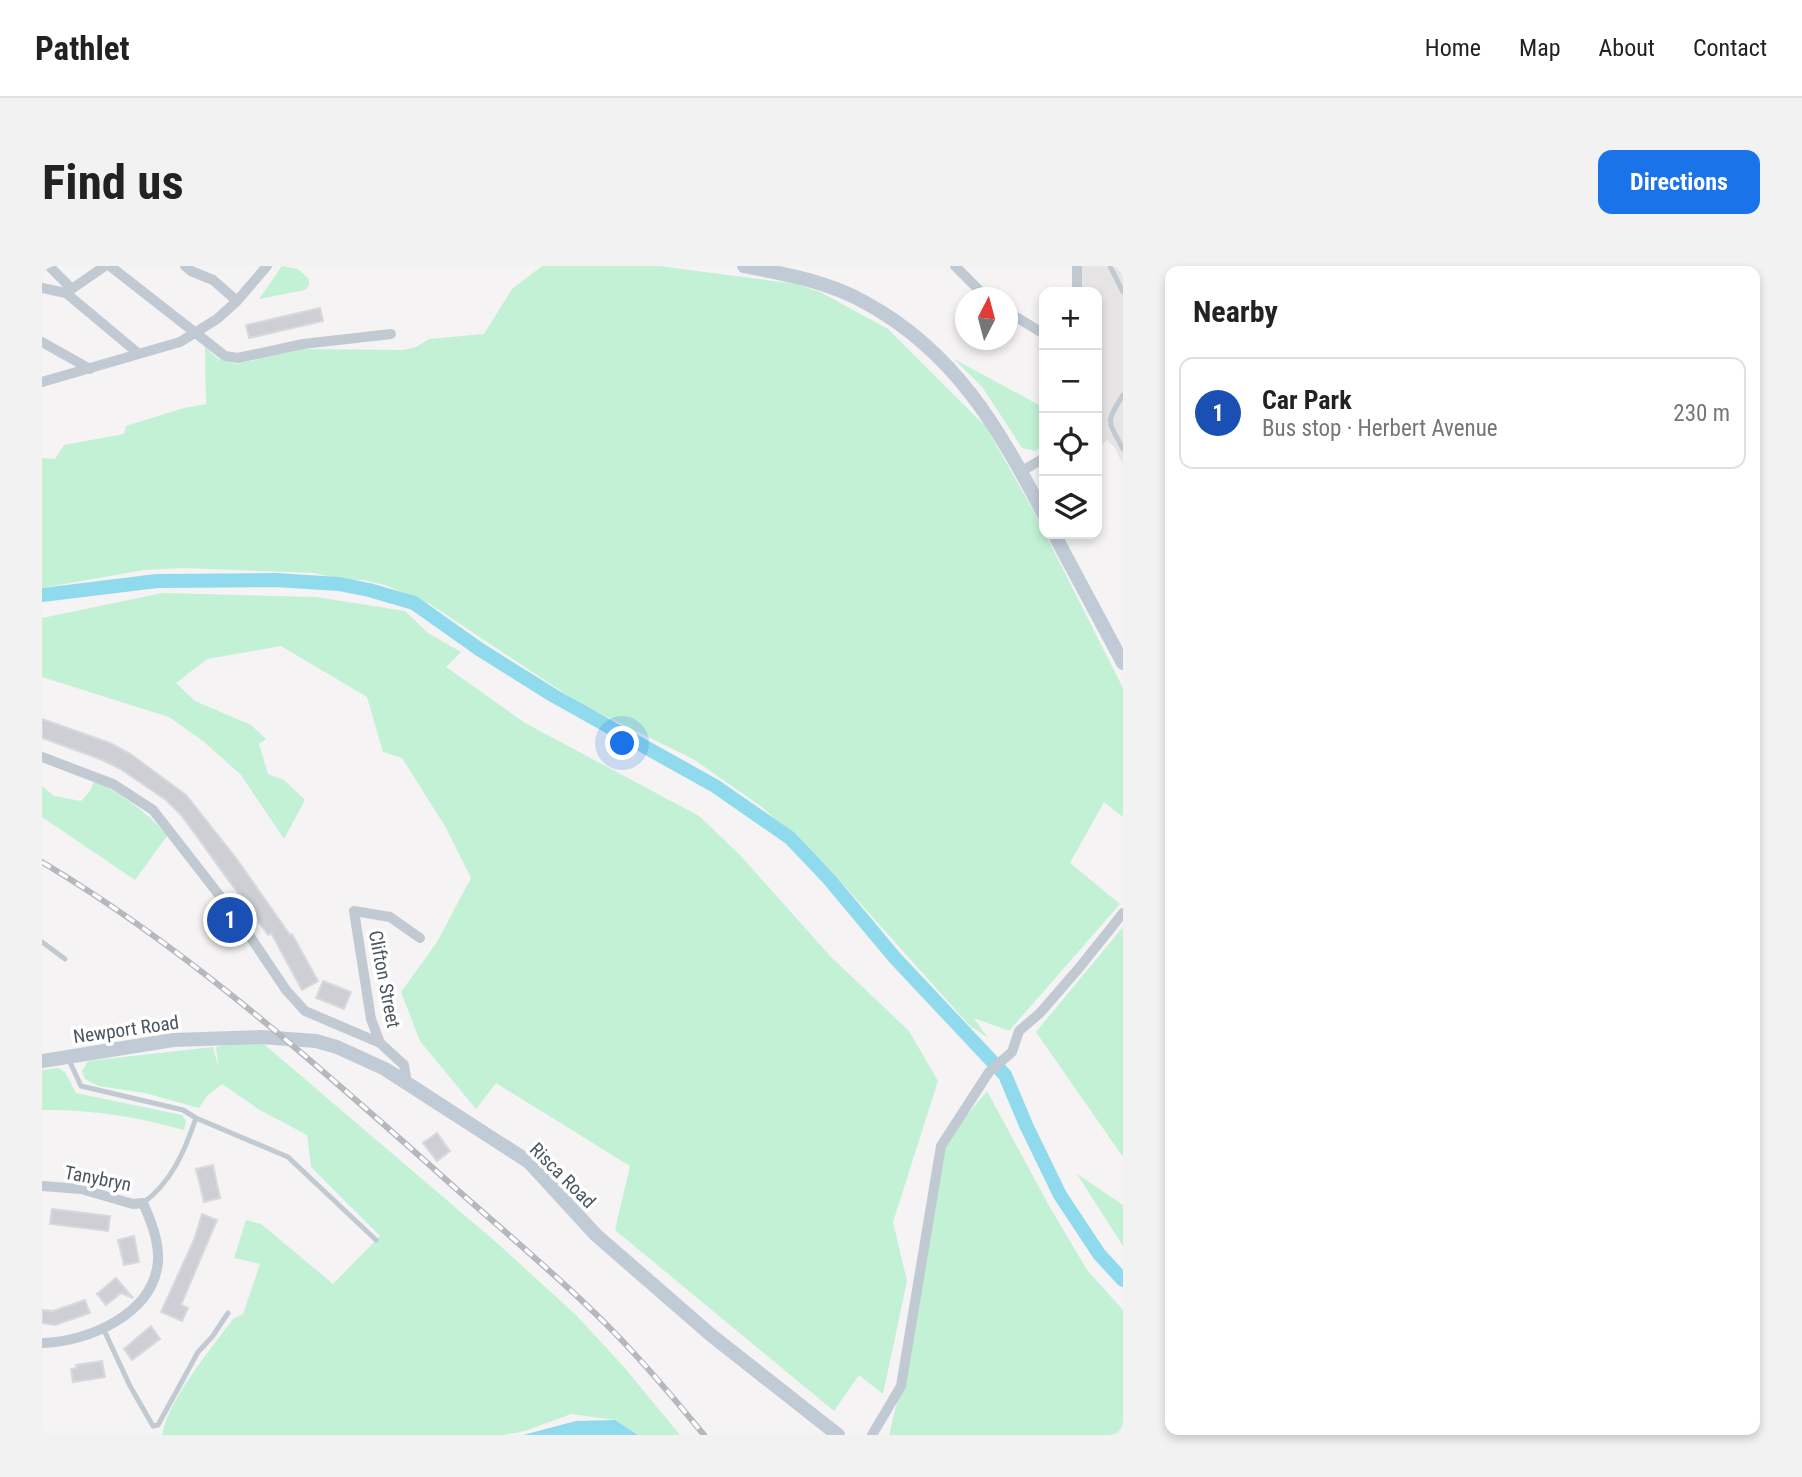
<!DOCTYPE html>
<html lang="en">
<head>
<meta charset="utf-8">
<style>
  body { margin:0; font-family:"Roboto Condensed",sans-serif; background:#f2f2f2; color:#222 }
  .controls { position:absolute; right:21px; top:21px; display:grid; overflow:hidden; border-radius:14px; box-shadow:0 4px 10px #0003 }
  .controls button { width:63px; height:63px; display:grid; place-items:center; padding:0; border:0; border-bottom:2px solid #e0e0e0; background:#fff; color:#222; font:35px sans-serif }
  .compass { position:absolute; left:913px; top:21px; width:63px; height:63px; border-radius:50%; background:#fff; box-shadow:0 4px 10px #0003; rotate:6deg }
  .you { position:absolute; left:581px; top:478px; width:24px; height:24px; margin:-18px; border:5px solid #fff; border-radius:50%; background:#1a73e8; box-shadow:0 0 0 10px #1a73e833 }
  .badge { display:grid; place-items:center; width:46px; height:46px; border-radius:50%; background:#1a73e8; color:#fff; font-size:23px; font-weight:700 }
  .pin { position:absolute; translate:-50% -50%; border:4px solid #fff; box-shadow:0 2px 7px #0006 }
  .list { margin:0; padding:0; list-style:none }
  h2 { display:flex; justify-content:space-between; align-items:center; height:91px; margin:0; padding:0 28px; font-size:30px }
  h2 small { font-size:23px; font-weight:400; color:#767676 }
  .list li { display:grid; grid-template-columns:46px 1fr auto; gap:21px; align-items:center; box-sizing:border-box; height:112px; margin:0 14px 14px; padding:0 14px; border:2px solid #e0e0e0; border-radius:14px }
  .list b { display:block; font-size:26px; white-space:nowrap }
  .list p { margin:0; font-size:23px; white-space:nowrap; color:#767676 }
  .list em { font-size:23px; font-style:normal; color:#767676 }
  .icon { flex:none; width:38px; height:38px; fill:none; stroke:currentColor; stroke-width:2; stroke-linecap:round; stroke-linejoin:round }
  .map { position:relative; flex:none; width:1081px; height:1169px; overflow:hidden; border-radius:14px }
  header { display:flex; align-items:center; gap:42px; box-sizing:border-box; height:98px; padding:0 35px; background:#fff; border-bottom:2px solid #e0e0e0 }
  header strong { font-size:33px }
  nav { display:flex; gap:38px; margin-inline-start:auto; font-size:24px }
  .intro { display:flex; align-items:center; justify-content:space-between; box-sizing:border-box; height:168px; padding:0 42px }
  h1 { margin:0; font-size:49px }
  .button { padding:18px 32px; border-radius:14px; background:#1a73e8; color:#fff; font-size:24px; font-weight:700 }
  main { display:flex; gap:42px; padding:0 42px }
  aside { flex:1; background:#fff; border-radius:14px; box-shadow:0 4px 10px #0003 }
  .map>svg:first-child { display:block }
  .education { fill:#e6e4e5 }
  .green { fill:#c3f1d5 }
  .water { fill:#90daee }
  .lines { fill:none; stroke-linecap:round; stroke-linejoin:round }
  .canal { stroke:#90daee; stroke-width:14 }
  .building { fill:#cdcfd5; stroke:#d7d9de; stroke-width:2 }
  .lane { stroke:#c1cad2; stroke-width:5 }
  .street { stroke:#c1cad2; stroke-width:10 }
  .secondary { stroke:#c1cbd6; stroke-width:14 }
  .rail-casing { stroke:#b5b8bd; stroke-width:6 }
  .rail { stroke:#fff; stroke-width:3.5; stroke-dasharray:10; stroke-linecap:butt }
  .labels { text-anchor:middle; stroke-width:7; stroke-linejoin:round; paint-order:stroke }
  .street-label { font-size:19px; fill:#4a5661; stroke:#fff }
</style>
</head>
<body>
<header>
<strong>Pathlet</strong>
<nav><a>Home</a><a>Map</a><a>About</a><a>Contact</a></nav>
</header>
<div class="intro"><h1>Find us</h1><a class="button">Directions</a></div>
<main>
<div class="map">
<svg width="1081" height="1169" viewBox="0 0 1081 1169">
  <rect width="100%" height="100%" fill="#f5f3f3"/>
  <path class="education" d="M1035 0H1081V199L1073 182 1065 174 1058 180 1055 175V26H1035Z"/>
  <path class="green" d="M240 0 256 3 267 13V19L263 24 217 33Z
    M500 0H617L754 18 778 26 846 63 944 161 991 244 1081 422V551L1062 536 1028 597 1078 638 967 765 932 752 946 772 928 760 784 599 720 541 651 493 537 437 388 338 343 319 321 314H300L273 307 141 302 102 304 0 322V192L13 193 22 179 82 168 84 160 142 142 164 138 163 81 176 93 194 98 261 83 361 84 374 81 387 73 442 68 470 23Z
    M912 93 997 139 1002 138V179L993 185 980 182 941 122Z
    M120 327 274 331 363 345 386 367 419 386 404 401 483 457 657 550 698 589 789 691 867 765 896 815 851 956 865 1015 841 1128 817 1109 792 1145 573 964 588 900 454 817 434 843 378 775 359 726 395 676 429 612 403 560 360 492 341 486 325 431 239 380 165 393 134 417 153 435 209 459 224 473 217 478 226 508 242 514 263 534 242 573 199 509 161 475 127 451 0 411V352Z
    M53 514C81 530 105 545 125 570L93 614 0 551V520L12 530 39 535 48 525Z
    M1081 661V891L994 766Z
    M216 773 455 977 534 1049 582 1101 638 1169H596L573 1154 529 1148 483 1165 462 1169H120C127 1132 169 1083 191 1053L201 1048 218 998 192 992 204 954 219 958 291 1018 338 970 269 901 265 869 218 844 180 818 165 830 157 842 153 841 103 827 56 820 43 813 40 805 46 795 171 781 177 803 174 781Z
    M16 802 23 806 34 827 140 849 144 855 142 864C97 851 47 843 0 844V804Z
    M945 825 1006 938 1045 1004 1081 1044V1169H847L859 1120 898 881Z
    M1035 908 1081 939V980Z"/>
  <path class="water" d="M573 1154 596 1169H481L534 1155Z"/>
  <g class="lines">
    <path class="canal" d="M0 329 115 315 233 314 297 318 327 324 372 337 437 383 512 430 673 520 748 572 787 613 853 692 963 809 984 859 1018 929 1057 988 1081 1014"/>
  </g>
  <path class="building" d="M278 42 281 55 207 72 204 59Z
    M0 453 68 477 87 487 144 529 194 592 248 669 250 668 276 715 260 724 229 667 226 669 140 550 124 534 77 502 58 493 0 472Z
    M281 715 309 726 302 743 274 732Z
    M395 867 408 885 395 895 381 877Z
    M171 899 178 932 162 936 154 903Z
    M10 943 68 950 66 965 8 958Z
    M160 948 175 954 139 1039 146 1042 140 1055 119 1046 152 974Z
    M92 970 97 996 82 999 76 974Z
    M74 1012 91 1032 79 1027 64 1039 55 1028Z
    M43 1034 48 1047 13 1059 0 1057V1044L11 1045Z
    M109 1060 118 1073 90 1094 82 1083Z
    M60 1095 63 1111 31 1116 29 1103 35 1102 34 1099Z"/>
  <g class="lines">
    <path class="lane" d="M1068 0 1081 26
      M1081 129C1063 157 1066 154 1081 183
      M0 676 23 693
      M27 794 39 820 141 844 154 852 246 891 334 974
      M101 937C130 916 143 884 154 852
      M61 1062 88 1120 111 1160 116 1159 156 1086 170 1071 186 1047"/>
    <path class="street" d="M7 0 29 22
      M68 0 183 90 196 92 261 78 349 68
      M143 0 149 5 171 14 195 35
      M913 0 945 32
      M1035 0V26
      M0 22 24 27 63 0
      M24 27 97 88
      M966 46 1002 68
      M0 76 48 103
      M0 116 138 76 175 53 195 35 225 0
      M980 205 1002 192
      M0 491 71 518 111 544 199 657 244 724 263 745 338 777 362 799 365 817
      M338 777 329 753 312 645 348 651 378 672
      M0 920 39 923 91 938 101 937C109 955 117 975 116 995 112 1048 46 1076 0 1077
      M830 1169 859 1120 899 880 947 806 970 786 977 765 998 747 1037 702 1081 647"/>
    <path class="secondary" d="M702 0C744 8 787 16 824 37 912 85 958 163 1002 249
      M1012 268 1081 397
      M0 795 131 774 219 771 274 775 295 781 343 803 487 896 554 969 669 1069 796 1169"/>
    <defs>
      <path id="rail" d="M0 596C143 681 267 792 391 902 448 954 509 1003 564 1058 599 1093 631 1131 662 1169"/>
    </defs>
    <use href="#rail" class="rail-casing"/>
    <use href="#rail" class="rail"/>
  </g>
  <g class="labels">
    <g class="street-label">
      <text transform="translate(343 713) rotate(79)" y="7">Clifton Street</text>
      <text transform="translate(84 763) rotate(-8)" y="7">Newport Road</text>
      <text transform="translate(521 909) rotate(45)" y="7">Risca Road</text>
      <text transform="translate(56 912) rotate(11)" y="7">Tanybryn</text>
    </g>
  </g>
</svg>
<div class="controls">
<button>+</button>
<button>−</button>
<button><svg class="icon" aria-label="locate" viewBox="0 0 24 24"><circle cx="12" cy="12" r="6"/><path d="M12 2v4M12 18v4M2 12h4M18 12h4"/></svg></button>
<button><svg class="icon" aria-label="layers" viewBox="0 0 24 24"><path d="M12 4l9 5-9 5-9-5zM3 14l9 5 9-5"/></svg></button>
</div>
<svg class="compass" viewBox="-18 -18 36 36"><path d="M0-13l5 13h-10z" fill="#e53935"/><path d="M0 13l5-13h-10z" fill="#767676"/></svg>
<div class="you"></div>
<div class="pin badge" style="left:188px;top:654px;background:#1a4fb4">1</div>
</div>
<aside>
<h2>Nearby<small></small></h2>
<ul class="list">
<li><span class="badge" style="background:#1a4fb4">1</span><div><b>Car Park</b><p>Bus stop · Herbert Avenue</p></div><em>230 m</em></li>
</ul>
</aside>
</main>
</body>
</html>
